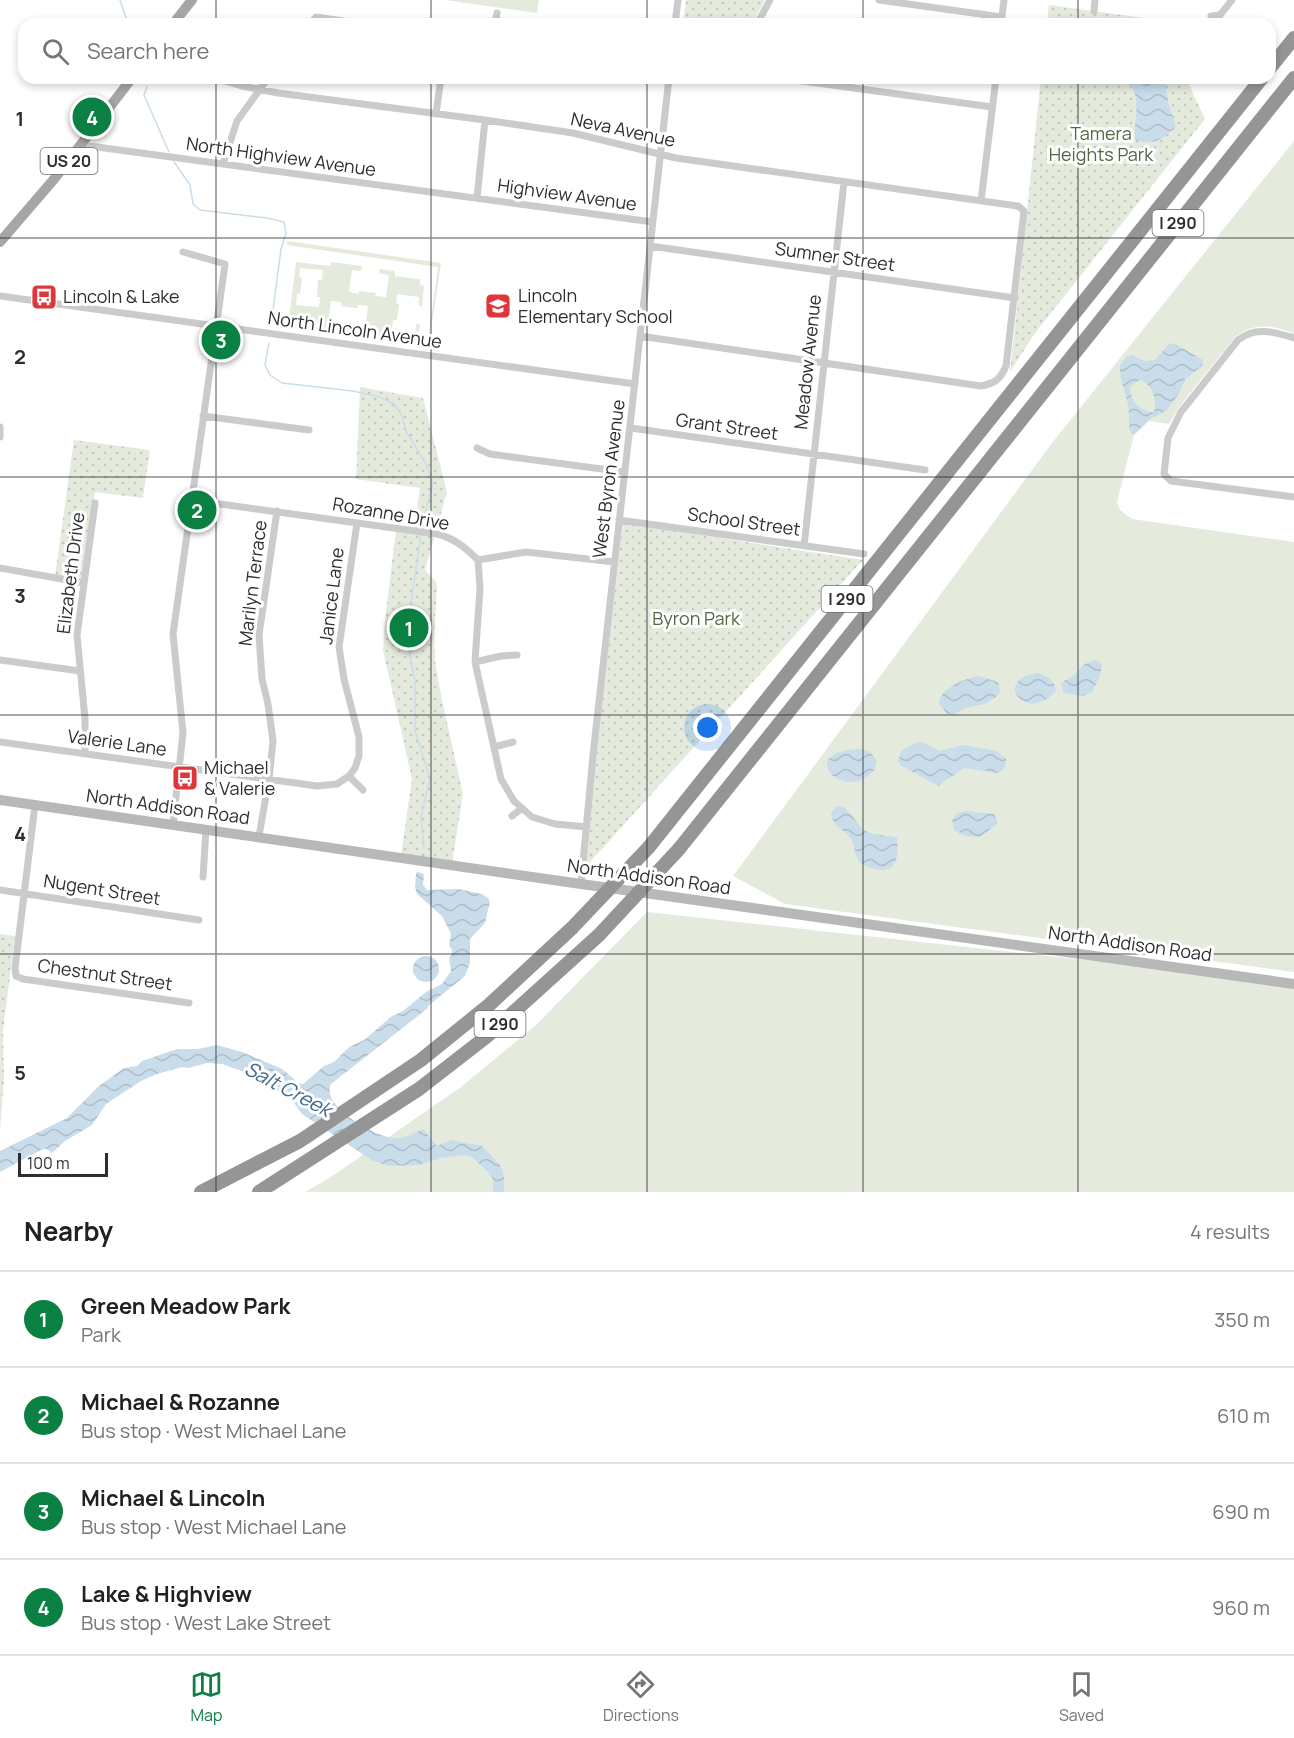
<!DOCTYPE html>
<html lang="en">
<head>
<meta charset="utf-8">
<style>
  body { margin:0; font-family:Manrope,sans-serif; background:#f6f6f6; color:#202124 }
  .scale { position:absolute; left:18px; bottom:15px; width:90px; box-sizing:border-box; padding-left:6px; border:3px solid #2e2e2e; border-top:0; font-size:16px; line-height:21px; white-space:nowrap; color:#2e2e2e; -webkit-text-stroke:4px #fff; paint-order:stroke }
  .you { position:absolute; left:708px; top:728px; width:21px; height:21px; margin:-15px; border:4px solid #fff; border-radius:50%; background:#1a73e8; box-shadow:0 0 0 9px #1a73e833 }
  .badge { display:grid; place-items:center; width:39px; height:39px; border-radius:50%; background:#0b8043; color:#fff; font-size:20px; font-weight:700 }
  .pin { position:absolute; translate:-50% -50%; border:3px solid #fff; box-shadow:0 2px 6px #0006 }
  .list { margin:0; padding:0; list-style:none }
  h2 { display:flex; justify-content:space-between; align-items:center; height:78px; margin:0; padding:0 24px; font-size:26px }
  h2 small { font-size:20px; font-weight:400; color:#757577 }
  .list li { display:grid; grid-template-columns:39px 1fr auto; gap:18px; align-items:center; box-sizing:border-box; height:96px; padding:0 24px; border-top:2px solid #e0e0e0 }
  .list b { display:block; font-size:22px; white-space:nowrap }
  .list p { margin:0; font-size:20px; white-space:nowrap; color:#757577 }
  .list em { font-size:20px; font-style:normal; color:#757577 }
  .icon { flex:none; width:33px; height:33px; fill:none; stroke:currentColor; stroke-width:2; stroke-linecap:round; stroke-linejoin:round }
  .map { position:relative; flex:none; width:1294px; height:1192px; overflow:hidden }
  .search { position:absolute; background:#fff; box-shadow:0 3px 9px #0003; left:18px; right:18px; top:18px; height:66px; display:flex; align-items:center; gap:15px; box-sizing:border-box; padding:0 21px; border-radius:18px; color:#757577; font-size:22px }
  .sheet { height:462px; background:#fff }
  nav { display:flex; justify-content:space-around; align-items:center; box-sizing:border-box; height:84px; border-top:2px solid #e0e0e0; background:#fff; font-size:16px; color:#757577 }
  nav a { display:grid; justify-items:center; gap:3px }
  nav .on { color:#0b8043 }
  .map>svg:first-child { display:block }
  .green { fill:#e4ebdd; fill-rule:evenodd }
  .park { fill:url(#park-dots) }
  .water { fill:url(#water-waves); fill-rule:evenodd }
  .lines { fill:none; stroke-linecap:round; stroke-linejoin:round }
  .stream { stroke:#c9dcea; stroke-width:1.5 }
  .street { stroke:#cbcbcb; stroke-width:7 }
  .secondary { stroke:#b8b8b8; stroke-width:10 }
  .primary { stroke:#a6a6a6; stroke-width:10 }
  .highway { stroke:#959595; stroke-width:14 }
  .highway-bridge { stroke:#959595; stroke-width:14 }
  .grid { fill:none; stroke:#2e2e2e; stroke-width:1.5; stroke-opacity:0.55 }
  .labels { text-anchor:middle; stroke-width:6; stroke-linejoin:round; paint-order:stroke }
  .shield { fill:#fff; stroke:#6d6d6d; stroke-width:1.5 }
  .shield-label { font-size:16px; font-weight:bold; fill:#2e2e2e }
  .street-label { font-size:18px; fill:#2e2e2e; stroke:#fff }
  .park-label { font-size:18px; fill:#4f693d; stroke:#fff }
  .poi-label { font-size:18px; fill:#2e2e2e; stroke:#fff; text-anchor:start }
  .water-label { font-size:20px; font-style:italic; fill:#3f6a8e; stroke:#fff }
  .grid-label { font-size:20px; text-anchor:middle; font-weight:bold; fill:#2e2e2e; stroke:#fff; stroke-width:6; stroke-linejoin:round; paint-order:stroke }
</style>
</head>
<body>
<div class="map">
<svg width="1294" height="1192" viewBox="0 0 1294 1192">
  <defs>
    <pattern id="park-dots" width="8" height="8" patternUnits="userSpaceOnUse" patternTransform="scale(1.5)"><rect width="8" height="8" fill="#e4ebdd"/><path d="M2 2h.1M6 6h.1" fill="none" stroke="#c4cabe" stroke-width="1.8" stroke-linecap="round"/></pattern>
    <pattern id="water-waves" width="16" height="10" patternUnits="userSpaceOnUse" patternTransform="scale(1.5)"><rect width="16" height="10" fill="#c9dcea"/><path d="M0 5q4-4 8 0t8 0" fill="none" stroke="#adbdc9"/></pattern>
  </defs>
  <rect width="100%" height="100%" fill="#fff"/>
  <path class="green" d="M445 0H539L537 13Z
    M1294 141V334C1275 324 1251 323 1235 337L1182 403 1169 424 1149 421 1134 435 1117 502 1120 510 1132 519 1294 542V972L785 904 733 876 1052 443Z
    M287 241 441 263 428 350 424 349V341H428L438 267 287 245Z
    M296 262 330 266 331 262 362 266 361 271 352 270 349 292 359 294V291L376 293 375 296 386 297 389 275 379 273 380 269 395 271V276L424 280H420V285L424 286 422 306H419V297L397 294 396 303 399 304 397 320H393L392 330 415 334 416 324 420 325 417 345 288 327ZM300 268 323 270 322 280H318L317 297H320L319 307 296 305 297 294H300L302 278 299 277ZM331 301 341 302V306L357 308 358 305 368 306 365 329 355 328V324L339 322 338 325 328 324Z
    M647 912 1294 983V1192H305L331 1177 461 1087 536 1025Z"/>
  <path class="park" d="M686 0H765L752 24H683Z
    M1049 5 1159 20 1161 24H1047Z
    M1041 78H1186L1205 119 1035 333 1010 372Z
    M360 387 423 398 447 492 425 570 436 582 437 587 434 636 435 660 441 696 463 794 452 863 401 855 412 779 383 650 385 620 396 530 414 532 420 488 356 479Z
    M74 440 150 450 143 498 95 492 82 581 55 576Z
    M623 523 863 560 582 871Z
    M0 934 15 936 3 1031 4 1079 0 1131Z"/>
  <path class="water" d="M1120 78H1165L1168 102 1176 126C1165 139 1151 147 1135 139 1133 115 1146 92 1120 78Z
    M1174 343 1203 360V365L1185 380 1178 395 1166 411 1150 419 1134 435 1131 433C1127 424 1130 414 1128 404 1125 391 1119 378 1120 365L1127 356 1132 355 1145 361 1155 360 1168 345ZM1140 380C1153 384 1157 400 1154 412 1140 412 1129 399 1130 386Z
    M1096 660 1102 664 1100 676 1092 692 1082 696 1064 693 1061 684C1065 679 1069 679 1074 675 1083 667 1082 663 1096 660Z
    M1038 673C1048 677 1055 680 1056 691 1026 725 991 679 1038 673Z
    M979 676 998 682 1000 690 999 695 985 704 965 708 954 715 947 714 939 703C940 688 966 678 979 676Z
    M921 742 940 751 963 745 997 751 1006 759C1006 766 1004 770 998 773L964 768 938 786 900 765 898 761 901 751 915 743Z
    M862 749 869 751 877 761 875 769C847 807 790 750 862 749Z
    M837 806C849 806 853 819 861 827 871 837 885 834 897 838 899 858 897 876 871 868 867 867 862 865 859 861 854 855 855 845 851 839 844 829 832 827 831 813Z
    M964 811 994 814 998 823 980 837 966 836 954 830 952 820 957 813Z
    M418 872 424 874 423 885 427 890 458 889 482 894 488 898 490 902 485 923 470 939V963L465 976 428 1006V1008L331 1084C320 1106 374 1135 392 1138 403 1140 413 1134 423 1129L437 1146 451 1140 482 1146 500 1165 504 1176V1192H493V1179L488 1172 473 1158 464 1155 440 1158 419 1165 389 1166 373 1161 302 1114 292 1100 245 1072 222 1064 207 1063 188 1068 182 1067 157 1074 141 1081 106 1104 92 1125 65 1141 52 1153 47 1149H43L0 1172V1151L67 1118 99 1086 124 1068 137 1066 142 1061 177 1049H198L217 1045 242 1052 282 1069 295 1080 296 1083 303 1084 324 1066 334 1062 349 1047 364 1040 392 1016 403 1011 426 992 442 984 451 971 449 958 452 954V949L449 946 451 934 442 916 417 894 415 887 416 873Z
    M413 969a13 13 0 1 1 26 0a13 13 0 1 1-26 0Z"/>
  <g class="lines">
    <path class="stream" d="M120 0 128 24
      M147 87 144 95 169 152
      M174 162 190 185 193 204 200 210 267 218 284 222 286 233 281 249 271 325
      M269 343 265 365 270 375 282 383 353 391 380 397 394 404 402 416 406 431 424 461 432 479V487L421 529
      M421 534 406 637 415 681V730L430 779 421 816 424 848"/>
    <path class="street" d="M879 0 1002 17
      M1094 11 1095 0
      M1211 16 1220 15 1232 0
      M310 24 316 17 363 24
      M495 24 497 13
      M675 24 678 0
      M757 24 770 0
      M1001 24 1004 0
      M214 78 242 86 278 93 485 120 573 133 676 158 1018 206 1024 211 1006 366C1000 380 995 383 981 386L640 336
      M781 78 992 107
      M436 114 441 78
      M82 145 653 222
      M223 164 237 121 268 78
      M477 198 485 120
      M981 201 996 78
      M650 246 1015 298
      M0 296 635 384
      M1294 338C1274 332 1255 326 1238 340L1181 412 1168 438 1164 474 1171 481 1294 497
      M203 416 309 430
      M0 427V437
      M631 428 925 470
      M477 448 490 454 624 472
      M191 500 437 534C454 538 466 548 478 560L480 588 475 662 501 779 514 801 532 817 555 824 587 827
      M619 520 864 554
      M804 546 844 182
      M478 560 526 552 614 562
      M0 568 84 583
      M0 660 80 671
      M475 662 501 656 517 655
      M0 742 317 786 337 784 349 776 355 768 359 756V737L344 679 339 647 357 523
      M494 747 513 742
      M85 754V719L77 635 95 503
      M349 776 363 790
      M35 805 15 968 16 976 23 979 189 1003
      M512 816 521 809
      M173 824 183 733 173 634 225 264 183 252
      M259 836 269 779 273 741 268 704 262 679 259 635 277 511
      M203 877 206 829
      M581 884 593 755 669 78
      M0 890 199 920"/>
    <path class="secondary" d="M0 800 581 884 1294 984"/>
    <path class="primary" d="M173 24 192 0
      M0 242 55 178 132 78"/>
    <path class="highway" d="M1270 68 1294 38
      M649 847 1262 78
      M679 849 1294 78
      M201 1192 300 1141 421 1060 489 1005 572 928
      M259 1192 419 1089 486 1037 599 935"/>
    <path class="highway-bridge" d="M572 928 649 847
      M599 935 679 849"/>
  </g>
  <path class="grid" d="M216 0V24M431 0V24M647 0V24M863 0V24M1078 0V24M216 78V1192M431 78V1192M647 78V1192M863 78V1192M1078 78V1192M0 238H1294M0 477H1294M0 715H1294M0 954H1294"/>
  <defs>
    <symbol id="bus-square" viewBox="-11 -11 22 22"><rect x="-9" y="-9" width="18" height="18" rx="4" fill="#df3639" stroke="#fff"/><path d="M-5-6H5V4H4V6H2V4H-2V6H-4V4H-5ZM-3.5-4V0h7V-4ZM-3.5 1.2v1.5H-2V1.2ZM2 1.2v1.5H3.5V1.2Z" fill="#fff"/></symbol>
    <symbol id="school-square" viewBox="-11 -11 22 22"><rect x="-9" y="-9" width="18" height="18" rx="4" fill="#df3639" stroke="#fff"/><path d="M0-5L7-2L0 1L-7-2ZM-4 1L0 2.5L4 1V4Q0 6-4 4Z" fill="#fff"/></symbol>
  </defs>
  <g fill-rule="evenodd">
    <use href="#bus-square" x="29" y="282" width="30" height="30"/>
    <use href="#school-square" x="483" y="291" width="30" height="30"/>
    <use href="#bus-square" x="170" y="763" width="30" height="30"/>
  </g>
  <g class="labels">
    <g class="shield">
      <rect x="40.5" y="148" width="57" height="26" rx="4.5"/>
      <rect x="1152.5" y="210" width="51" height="26" rx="4.5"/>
      <rect x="821.5" y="586" width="51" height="26" rx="4.5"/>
      <rect x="474.5" y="1011" width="51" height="26" rx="4.5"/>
    </g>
    <g class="shield-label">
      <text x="69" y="167">US 20</text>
      <text x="1178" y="229">I 290</text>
      <text x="847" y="605">I 290</text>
      <text x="500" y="1030">I 290</text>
    </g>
    <g class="street-label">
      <text transform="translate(623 130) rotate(12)" y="6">Neva Avenue</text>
      <text transform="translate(281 157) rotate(8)" y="6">North Highview Avenue</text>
      <text transform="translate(567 195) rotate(8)" y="6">Highview Avenue</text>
      <text transform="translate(835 257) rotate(8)" y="6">Sumner Street</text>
      <text transform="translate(355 330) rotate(8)" y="6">North Lincoln Avenue</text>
      <text transform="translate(808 362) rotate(-84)" y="6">Meadow Avenue</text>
      <text transform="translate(727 427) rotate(8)" y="6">Grant Street</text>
      <text transform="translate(609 479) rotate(-83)" y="6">West Byron Avenue</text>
      <text transform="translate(391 514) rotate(10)" y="6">Rozanne Drive</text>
      <text transform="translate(744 522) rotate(8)" y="6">School Street</text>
      <text transform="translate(71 573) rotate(-83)" y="6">Elizabeth Drive</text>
      <text transform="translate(253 583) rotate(-83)" y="6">Marilyn Terrace</text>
      <text transform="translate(332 596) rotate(-83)" y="6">Janice Lane</text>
      <text transform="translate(117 743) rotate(8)" y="6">Valerie Lane</text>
      <text transform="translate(168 807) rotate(8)" y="6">North Addison Road</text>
      <text transform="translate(649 877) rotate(8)" y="6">North Addison Road</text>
      <text transform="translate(102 890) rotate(9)" y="6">Nugent Street</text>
      <text transform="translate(1130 944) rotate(8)" y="6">North Addison Road</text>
      <text transform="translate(105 975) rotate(8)" y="6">Chestnut Street</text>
    </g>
    <g class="park-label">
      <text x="1101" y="140">Tamera<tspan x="1101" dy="21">Heights Park</tspan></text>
      <text x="696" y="625">Byron Park</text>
    </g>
    <g class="poi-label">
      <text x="518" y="302">Lincoln<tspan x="518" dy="21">Elementary School</tspan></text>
      <text x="63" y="303">Lincoln &amp; Lake</text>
      <text x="204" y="774">Michael<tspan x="204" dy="21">&amp; Valerie</tspan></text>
    </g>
    <g class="water-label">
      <text transform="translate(288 1089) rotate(28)" y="7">Salt Creek</text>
    </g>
  </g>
  <g class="grid-label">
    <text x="20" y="126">1</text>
    <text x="20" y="364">2</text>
    <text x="20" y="603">3</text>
    <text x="20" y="841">4</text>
    <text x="20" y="1080">5</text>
  </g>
</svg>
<div class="scale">100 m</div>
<div class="you"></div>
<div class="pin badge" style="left:409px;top:628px">1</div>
<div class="pin badge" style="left:197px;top:510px">2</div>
<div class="pin badge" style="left:221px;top:340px">3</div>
<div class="pin badge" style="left:92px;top:117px">4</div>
<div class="search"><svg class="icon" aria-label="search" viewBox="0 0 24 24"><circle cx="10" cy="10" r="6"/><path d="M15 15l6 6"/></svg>Search here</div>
</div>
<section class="sheet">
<h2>Nearby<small>4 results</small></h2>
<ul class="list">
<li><span class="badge">1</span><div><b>Green Meadow Park</b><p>Park</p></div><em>350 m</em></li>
<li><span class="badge">2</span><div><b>Michael &amp; Rozanne</b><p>Bus stop · West Michael Lane</p></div><em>610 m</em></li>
<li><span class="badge">3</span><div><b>Michael &amp; Lincoln</b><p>Bus stop · West Michael Lane</p></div><em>690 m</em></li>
<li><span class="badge">4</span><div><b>Lake &amp; Highview</b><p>Bus stop · West Lake Street</p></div><em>960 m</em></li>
</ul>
</section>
<nav>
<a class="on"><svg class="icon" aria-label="map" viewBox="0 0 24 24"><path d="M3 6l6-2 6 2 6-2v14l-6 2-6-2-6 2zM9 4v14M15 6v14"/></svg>Map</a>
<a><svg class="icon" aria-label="directions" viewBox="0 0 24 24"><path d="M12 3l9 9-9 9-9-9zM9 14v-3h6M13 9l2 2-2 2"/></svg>Directions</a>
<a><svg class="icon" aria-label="saved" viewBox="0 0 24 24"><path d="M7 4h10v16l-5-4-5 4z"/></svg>Saved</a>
</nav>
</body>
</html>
